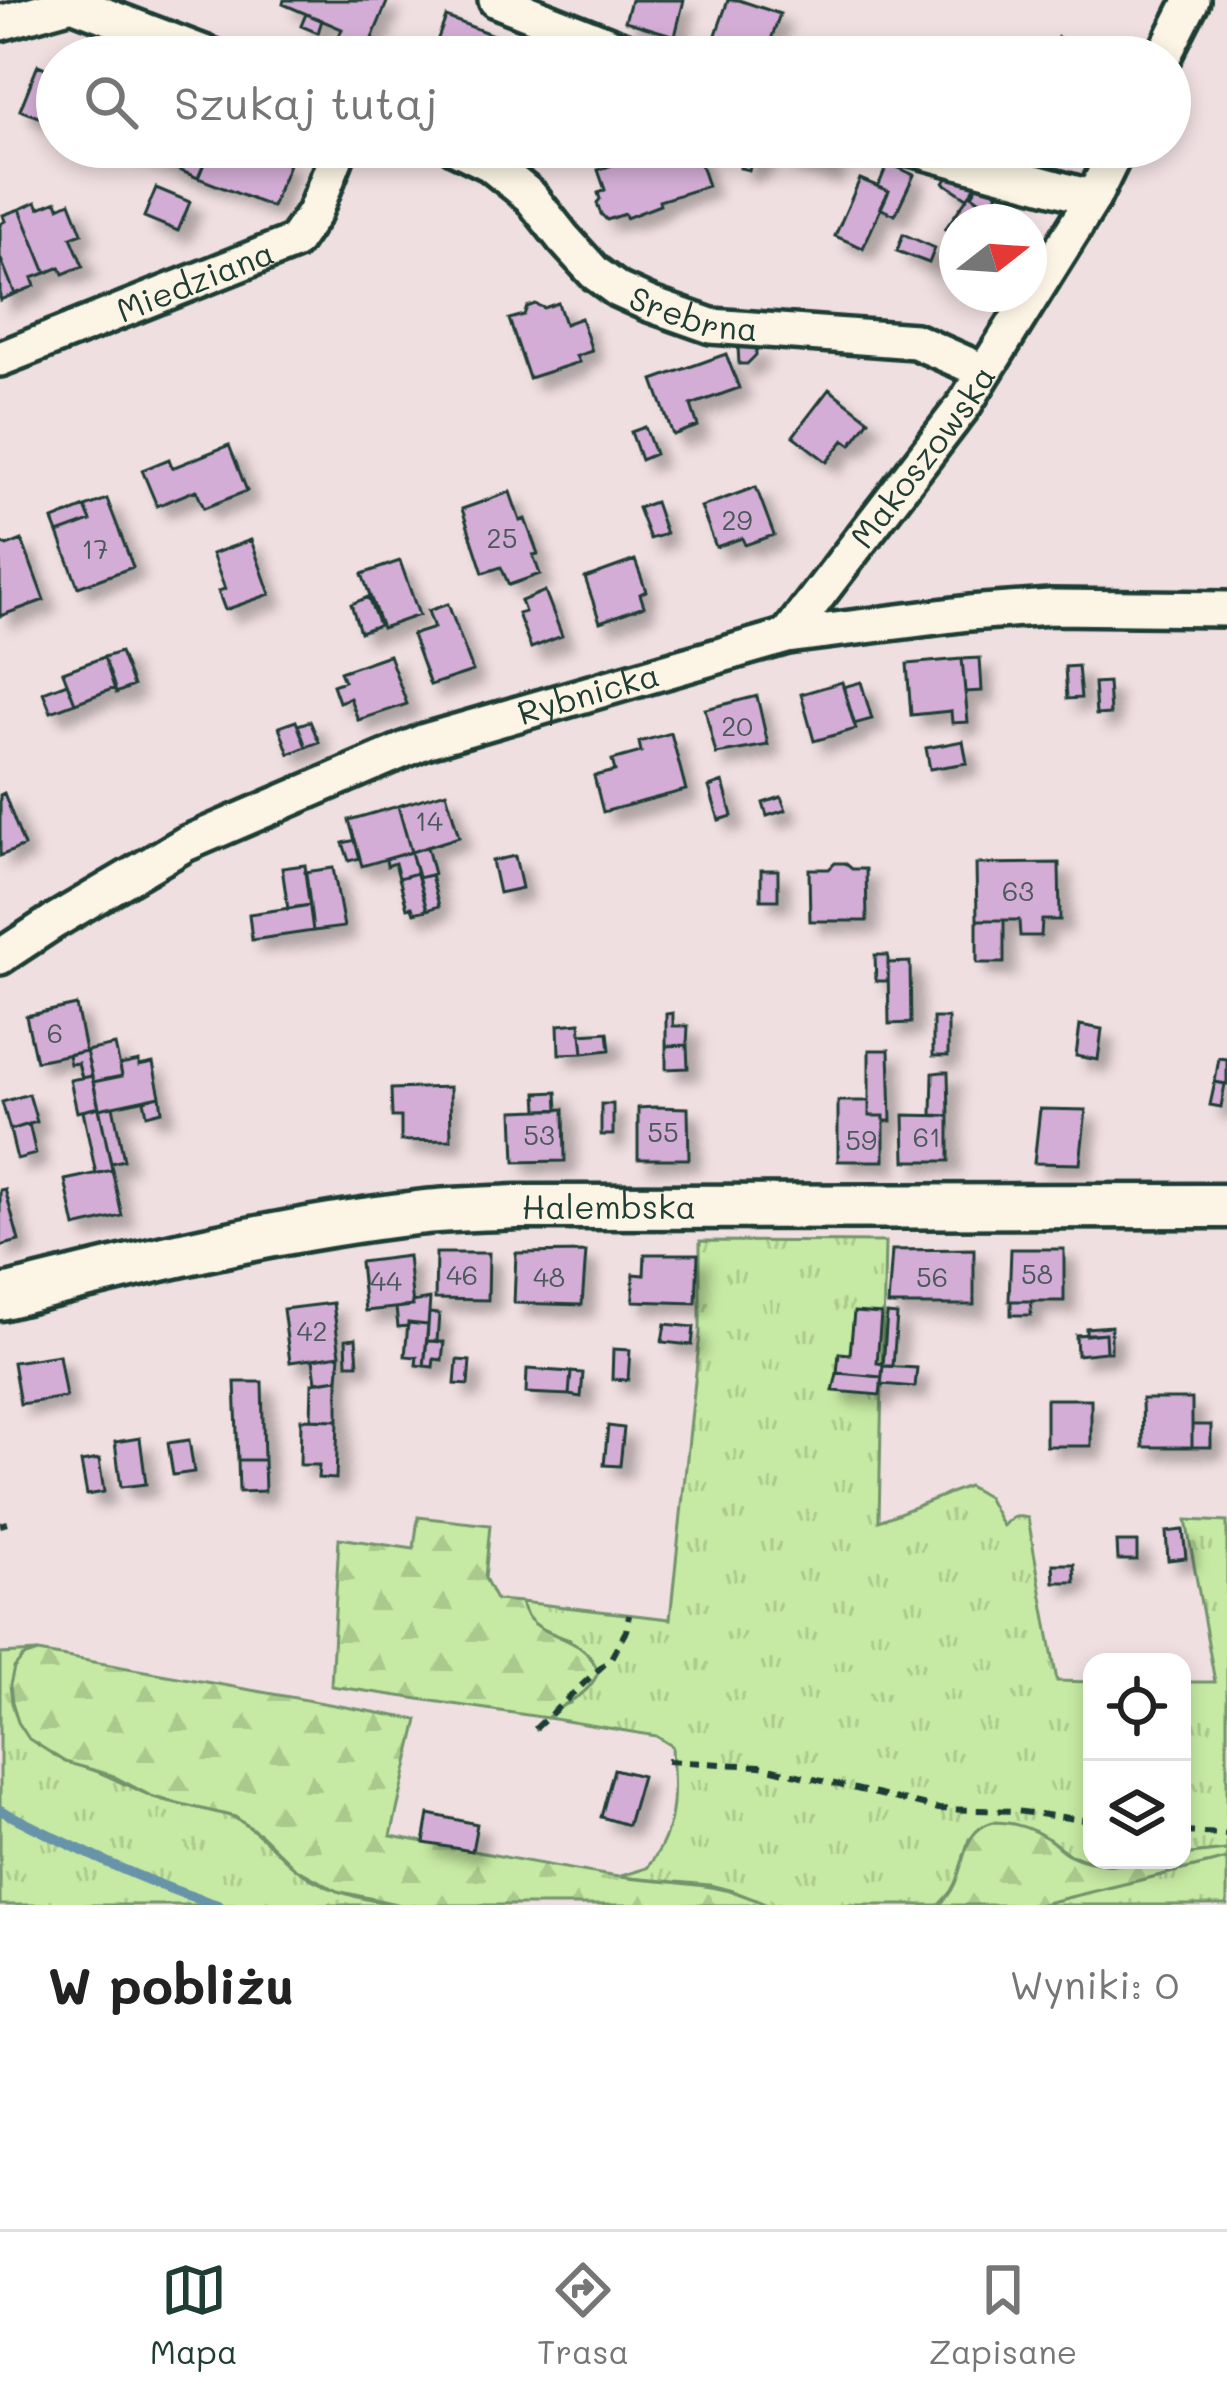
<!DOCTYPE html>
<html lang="pl">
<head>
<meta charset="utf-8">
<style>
  body { margin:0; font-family:Mali,sans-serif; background:#f6f6f6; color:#222 }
  .controls { position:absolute; right:36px; bottom:36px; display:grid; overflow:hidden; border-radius:24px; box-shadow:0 6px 18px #0003 }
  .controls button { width:108px; height:108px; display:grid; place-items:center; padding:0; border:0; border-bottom:3px solid #e0e0e0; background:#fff; color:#222; font:60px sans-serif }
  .compass { position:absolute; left:939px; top:204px; width:108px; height:108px; border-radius:50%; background:#fff; box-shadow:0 6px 18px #0003; rotate:73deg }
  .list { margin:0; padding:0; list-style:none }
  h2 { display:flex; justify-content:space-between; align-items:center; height:156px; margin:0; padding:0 48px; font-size:51px }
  h2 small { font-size:39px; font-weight:400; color:#767676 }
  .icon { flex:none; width:66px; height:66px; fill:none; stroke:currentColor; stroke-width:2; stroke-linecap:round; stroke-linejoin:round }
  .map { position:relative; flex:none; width:1227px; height:1905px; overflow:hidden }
  .search { position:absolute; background:#fff; box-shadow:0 6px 18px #0003; left:36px; right:36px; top:36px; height:132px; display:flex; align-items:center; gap:30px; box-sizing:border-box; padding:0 42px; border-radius:66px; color:#767676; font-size:45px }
  .sheet { height:324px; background:#fff }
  nav { display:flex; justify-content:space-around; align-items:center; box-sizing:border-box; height:168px; border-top:3px solid #e0e0e0; background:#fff; font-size:33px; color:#767676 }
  nav a { display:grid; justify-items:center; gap:6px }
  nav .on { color:#1f3d34 }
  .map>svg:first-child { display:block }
  .grass { fill:url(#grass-tufts); stroke:#72946c; stroke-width:3 }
  .forest { fill:url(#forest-firs); stroke:#72946c; stroke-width:3 }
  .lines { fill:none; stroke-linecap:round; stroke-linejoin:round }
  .stream { stroke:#6894a9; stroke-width:10 }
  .building { fill:#d3add5; stroke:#1f3d34; stroke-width:3; filter:url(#shadow) }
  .minor-casing { stroke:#1f3d34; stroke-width:42 }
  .tertiary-casing { stroke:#1f3d34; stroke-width:51 }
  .path { stroke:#1f3d34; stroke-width:6; stroke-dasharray:12 9; stroke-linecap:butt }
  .minor { stroke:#fcf5e5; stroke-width:33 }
  .tertiary { stroke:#fcf5e5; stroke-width:42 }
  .labels { text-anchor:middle; stroke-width:10; stroke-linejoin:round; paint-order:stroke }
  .number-label { font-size:27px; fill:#4c595c }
  .street-label { font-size:33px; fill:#1f3d34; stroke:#fcf5e5 }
</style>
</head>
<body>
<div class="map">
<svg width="1227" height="1905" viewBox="0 0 1227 1905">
  <defs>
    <pattern id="grass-tufts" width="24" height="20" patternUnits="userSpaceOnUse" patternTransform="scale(3)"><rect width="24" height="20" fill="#c6eaa3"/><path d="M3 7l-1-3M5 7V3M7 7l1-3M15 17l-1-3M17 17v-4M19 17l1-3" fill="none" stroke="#aaca8d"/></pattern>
    <pattern id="forest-firs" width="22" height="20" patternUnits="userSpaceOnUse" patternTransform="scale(3)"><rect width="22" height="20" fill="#c6eaa3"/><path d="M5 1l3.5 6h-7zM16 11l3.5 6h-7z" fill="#aaca8d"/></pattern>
    <filter id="shadow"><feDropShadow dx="11" dy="11" stdDeviation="6" flood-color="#0004"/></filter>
  </defs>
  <rect width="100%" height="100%" fill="#f0dfe0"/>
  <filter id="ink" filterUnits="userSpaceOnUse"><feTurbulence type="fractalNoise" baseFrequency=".00833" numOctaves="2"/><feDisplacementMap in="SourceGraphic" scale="24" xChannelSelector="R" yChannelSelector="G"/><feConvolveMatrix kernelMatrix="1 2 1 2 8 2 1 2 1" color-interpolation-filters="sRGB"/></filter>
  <g filter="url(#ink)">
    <path class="grass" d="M700 1241 885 1242 879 1521 968 1486 987 1497 1003 1526C1011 1517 1014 1515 1028 1518L1057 1681 1092 1682V1860H1163L1117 1866 1070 1855 1049 1839H969L955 1887 939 1905H767L733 1891 710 1885 618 1877 647 1868C679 1827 674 1795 672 1746L656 1736 548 1718 558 1707 570 1703V1640C549 1632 526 1627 521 1602L670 1619 700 1334Z
      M1186 1520 1227 1522V1850L1182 1855V1682H1215Z
      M38 1652 23 1657 65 1762C103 1769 126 1788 160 1799 182 1806 223 1810 240 1821 259 1832 273 1849 289 1863 320 1890 361 1900 401 1905H0V1654Z
      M1227 1859V1905H1037Z"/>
    <path class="forest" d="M418 1517 490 1525 485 1578 496 1600 521 1602C529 1642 587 1630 598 1673 585 1700 566 1699 547 1718L331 1686 339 1538 414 1549Z
      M38 1652 418 1720 391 1836C465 1849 538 1864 612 1876 666 1884 717 1880 767 1905H401L337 1891 295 1868 261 1835 235 1817 153 1797 111 1775 65 1762 29 1739 18 1722 12 1703 10 1685 14 1668 23 1657Z
      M993 1822C1013 1822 1030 1827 1047 1838 1055 1843 1061 1851 1070 1855 1106 1873 1145 1860 1182 1860V1855L1227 1850V1859L1037 1905H939C971 1878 954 1833 993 1822Z"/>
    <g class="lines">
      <path class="stream" d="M0 1810C71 1846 142 1882 218 1905"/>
    </g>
    <path class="building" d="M284 0H388L368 48 339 36 342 29 283 4Z
      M631 0H684L675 36 625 21Z
      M728 0H739L780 14 765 57H746L712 46Z
      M306 14 322 20 318 33 301 26Z
      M446 17 537 52 535 57H431Z
      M1058 37 1094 57H1047Z
      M38 65 57 73V124L20 110Z
      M124 147H211L198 178Z
      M211 147H247L289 164 272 207 198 178Z
      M638 147H695L708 186 659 201 660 205 626 218 625 214 607 220 601 214 597 203 600 199 598 193 605 190 598 170 640 155Z
      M746 147H763L758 166 751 164 749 170 740 168Z
      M787 147H836L829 171 784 158Z
      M888 163 914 175 895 215 880 208 889 191 878 187Z
      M952 171 982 178 967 198 944 183Z
      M982 178 1000 190 989 207 972 195Z
      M860 179 889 191 863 248 835 236Z
      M156 188 190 202 178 231 144 217Z
      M970 194 1008 219 1006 222H957V237L945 229Z
      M57 201 59 207 70 202 82 233 71 237 83 266 63 274 60 267 46 273 20 209 36 202 39 208Z
      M20 209 46 273 32 278 35 286 15 294 0 257V224L5 221 3 215Z
      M903 234 935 248 929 263 897 251Z
      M0 257 15 294 0 300Z
      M558 303 565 324 581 318 592 351 576 356 579 362 529 378 509 319 524 315 527 307 535 304 544 308Z
      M738 347H756V355L747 364H739Z
      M726 354 739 388 691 405 698 426 673 435 653 380Z
      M829 389 869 420 851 445 844 440 827 462 793 436Z
      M645 427 655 454 641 460 631 432Z
      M229 445 247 491 204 508 196 490 157 506 142 470 169 459 172 468Z
      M756 487 774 535 745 545 742 538 716 547 701 507Z
      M510 492 520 521 525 519 538 554 533 555 540 574 509 585 501 567 483 573 462 509Z
      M107 499 133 567 78 587 58 533 91 521 85 507Z
      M655 502 666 534 650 539 638 508Z
      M85 507 91 521 58 533 53 520Z
      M22 540 44 600 0 616V543L7 546Z
      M251 540 270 594 225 610 218 591 225 589 212 554Z
      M635 560 646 591 640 594 644 606 600 622 585 578Z
      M400 561 419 615 382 628 362 574Z
      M545 591 562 636 531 648 518 614 525 612 521 601Z
      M368 597 379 625 360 632 351 604Z
      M448 604 473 671 430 685 412 635 434 628 428 611Z
      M120 652 133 686 116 693 104 657Z
      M389 655 407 704 358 720 350 698 339 702 333 685 344 681 340 672Z
      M104 657 115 688 75 703 63 672Z
      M980 658 982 691 965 692 962 659Z
      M962 659 968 722 952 723 951 711 911 715 907 664Z
      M1078 666 1081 698 1067 699 1065 667Z
      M842 682 856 729 814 741 801 694Z
      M861 682 872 719 854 724 843 687Z
      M1108 682 1110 714 1096 715 1094 683Z
      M67 683 75 703 51 712 43 692Z
      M757 696 768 745 716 754 705 709Z
      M296 721 306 747 289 754 279 727Z
      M310 721 319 742 306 747 298 725Z
      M671 733 686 790 603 812 594 776 615 771 612 760 641 752 639 742Z
      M963 741 967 763 930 769 926 748Z
      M723 782 732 816 719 820 709 787Z
      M446 792 459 837 411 852 398 806Z
      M4 793 24 846 0 856V795Z
      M781 797 786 810 767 816 763 803Z
      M398 806 411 852 362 866 349 820Z
      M355 840 360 858 349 861 343 843Z
      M427 847 434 874 418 878 411 852Z
      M411 852 417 873 399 878 395 863 387 866 386 859Z
      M515 856 522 888 499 893 492 861Z
      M835 863H845L852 869H866L867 921H810L809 869H829Z
      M1059 863 1060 920H1042L1041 936H1020L1019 920H977L976 864Z
      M305 865 310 905 288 909 282 868Z
      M333 868 344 927 313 931 305 872Z
      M761 870H778V900H761Z
      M417 873 427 910 414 913 412 907 407 908 399 878Z
      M431 875 439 906 427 910 418 878Z
      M310 905 313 931 252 940 249 914Z
      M977 920H1004V963H977Z
      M875 955H888V981H876Z
      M910 962 911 1023 889 1024 888 963Z
      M76 1005 85 1051 36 1061 26 1016Z
      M673 1013V1026H688L687 1045 666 1046V1014Z
      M933 1018H948V1056H933Z
      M580 1023 583 1053 559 1054 558 1025Z
      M1080 1025 1102 1029 1098 1060 1076 1056Z
      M608 1032 610 1050 583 1053 581 1034Z
      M115 1045 122 1076 93 1082 86 1051Z
      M687 1045 688 1068 666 1069V1046Z
      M869 1050H889L891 1121H884V1116H869Z
      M86 1051 92 1076 82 1078 78 1063 70 1064 68 1055Z
      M1219 1058 1227 1059V1084L1215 1082Z
      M139 1061V1066L153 1063 160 1096 99 1109 93 1082 122 1076 120 1065Z
      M942 1072H948L949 1116 932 1115 933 1073Z
      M92 1076 99 1107 77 1112 70 1080Z
      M1215 1082 1225 1084 1221 1107 1210 1105Z
      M450 1087 451 1140 401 1141V1117H392L391 1089Z
      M557 1092 558 1110H538L537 1093Z
      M29 1094 37 1122 10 1130 2 1102Z
      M160 1096 162 1111 147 1115 144 1100Z
      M838 1101H869V1116H884V1161H838Z
      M601 1104H613V1135H601Z
      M113 1106 124 1160 111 1163 99 1109Z
      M99 1107 112 1170 96 1174 83 1111Z
      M655 1107 688 1108 689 1159H638V1108Z
      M564 1109 565 1161 515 1162 513 1111Z
      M1040 1109 1086 1110 1080 1164 1034 1163Z
      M904 1115 949 1116V1161H905Z
      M29 1124 36 1154 17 1159 10 1130Z
      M112 1170 122 1216 75 1227 65 1180Z
      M5 1189 19 1241 0 1246V1190Z
      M974 1249V1305H888L892 1250Z
      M1011 1249H1064V1301H1009Z
      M586 1252 582 1305 514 1303 516 1253Z
      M436 1253H489L488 1300 435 1299Z
      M645 1254H698L696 1303 633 1301V1274L644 1275Z
      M408 1256 413 1306 365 1311 360 1262Z
      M430 1299 428 1325 408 1323V1326L398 1327 396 1308 413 1306 412 1302Z
      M1011 1301H1031V1315H1011Z
      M333 1303 340 1355 290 1362 283 1309Z
      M854 1312 881 1314 877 1363 883 1364 882 1377 837 1373 839 1353 850 1354Z
      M429 1313 439 1314 437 1341H427Z
      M887 1314 897 1315 893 1366H883Z
      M408 1323 428 1325 424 1366 416 1365 417 1357 405 1356Z
      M665 1324 694 1327 692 1345 662 1342Z
      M1111 1326V1352H1106L1105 1333 1086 1335V1328Z
      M1105 1333 1106 1352 1077 1355 1076 1335Z
      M356 1338 358 1364H347L346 1339Z
      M427 1341 444 1342 442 1360 434 1359 433 1367 424 1366Z
      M613 1349 630 1350 628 1380 612 1379Z
      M59 1355 66 1397 20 1404 13 1362Z
      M340 1355 338 1379 316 1382 313 1359Z
      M457 1360 470 1361 468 1385 455 1384Z
      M883 1366 917 1368 915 1387 881 1384Z
      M527 1369 571 1372 569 1395 526 1393Z
      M571 1372 583 1373 581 1397 569 1395Z
      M837 1373 882 1377 880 1395 833 1391Z
      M338 1379V1420L311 1419 312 1383Z
      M235 1382H262L264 1460H238Z
      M1046 1399H1091V1446H1046Z
      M1142 1399H1192V1447H1143Z
      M301 1419 338 1420 336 1479 318 1478 319 1465H300Z
      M1192 1425H1211V1447H1192Z
      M608 1426 624 1428 620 1466 604 1465Z
      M140 1438 146 1484 121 1487 115 1442Z
      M189 1440 194 1472 173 1475 168 1443Z
      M99 1459 104 1492 87 1495 81 1462Z
      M238 1460H264L265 1491 239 1492Z
      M1183 1530 1186 1558 1168 1560 1166 1532Z
      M1117 1542H1137V1560H1118Z
      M1053 1564H1074L1075 1582H1054Z
      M614 1769 642 1776 628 1825 601 1817Z
      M429 1814 477 1824 472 1851 424 1843Z"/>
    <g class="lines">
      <defs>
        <g id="minor">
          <path d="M496 0 640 57"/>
          <path d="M0 23 72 3 214 57"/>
          <path d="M1163 57 1192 0"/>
          <path id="s1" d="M455 147 490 164 530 196 563 238 595 273 618 290 649 304 711 326 915 341 983 371"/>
          <path d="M907 147 1093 198"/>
          <path id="s2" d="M0 359 294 242 314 213 340 147"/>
          <path id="s3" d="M787 636 964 405 1093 198 1118 147"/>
          <path id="s4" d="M0 957 53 922 185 844 425 741 787 636 969 613 1050 607 1227 609"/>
        </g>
        <g id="tertiary">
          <path id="s5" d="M0 1298C136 1264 276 1229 416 1213 449 1209 483 1209 517 1207L1227 1206"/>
        </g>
      </defs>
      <use href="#minor" class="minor-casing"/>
      <use href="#tertiary" class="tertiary-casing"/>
      <path class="path" d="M0 1525 7 1523
        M535 1729 611 1658 626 1631 629 1615
        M667 1761 760 1766 939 1809 1016 1811 1092 1821
        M1182 1832 1227 1834"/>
      <use href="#minor" class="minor"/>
      <use href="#tertiary" class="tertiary"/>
    </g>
  </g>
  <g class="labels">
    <g class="number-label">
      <text x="737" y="530">29</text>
      <text x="502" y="548">25</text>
      <text x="95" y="559">17</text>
      <text x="737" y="736">20</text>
      <text x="429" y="831">14</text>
      <text x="1018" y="901">63</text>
      <text x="55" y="1043">6</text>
      <text x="663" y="1142">55</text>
      <text x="539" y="1145">53</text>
      <text x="927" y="1147">61</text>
      <text x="861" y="1150">59</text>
      <text x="1037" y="1284">58</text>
      <text x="462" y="1285">46</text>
      <text x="549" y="1287">48</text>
      <text x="932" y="1287">56</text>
      <text x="386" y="1291">44</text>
      <text x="312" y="1341">42</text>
    </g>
    <g class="street-label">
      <text dy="12" stroke="none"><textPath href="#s2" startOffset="210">Miedziana</textPath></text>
      <text dy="12" stroke="none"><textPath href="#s1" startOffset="300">Srebrna</textPath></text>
      <text dy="12" stroke="none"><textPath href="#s3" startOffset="225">Makoszowska</textPath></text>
      <text dy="12" stroke="none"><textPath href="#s4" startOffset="648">Rybnicka</textPath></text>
      <text dy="12" stroke="none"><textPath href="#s5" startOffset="618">Halembska</textPath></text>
    </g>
  </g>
</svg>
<div class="controls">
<button><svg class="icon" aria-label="locate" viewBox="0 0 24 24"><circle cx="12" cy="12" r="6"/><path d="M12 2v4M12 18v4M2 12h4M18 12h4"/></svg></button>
<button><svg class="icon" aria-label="layers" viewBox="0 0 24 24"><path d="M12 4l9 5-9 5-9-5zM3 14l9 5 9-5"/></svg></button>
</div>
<svg class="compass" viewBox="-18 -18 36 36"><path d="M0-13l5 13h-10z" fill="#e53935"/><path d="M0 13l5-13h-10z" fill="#767676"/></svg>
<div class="search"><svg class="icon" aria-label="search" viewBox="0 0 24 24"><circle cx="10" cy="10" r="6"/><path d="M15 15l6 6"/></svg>Szukaj tutaj</div>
</div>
<section class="sheet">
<h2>W pobliżu<small>Wyniki: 0</small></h2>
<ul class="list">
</ul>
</section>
<nav>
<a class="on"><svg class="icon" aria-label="map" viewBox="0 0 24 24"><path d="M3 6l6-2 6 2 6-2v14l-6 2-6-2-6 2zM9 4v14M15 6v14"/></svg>Mapa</a>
<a><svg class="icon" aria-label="directions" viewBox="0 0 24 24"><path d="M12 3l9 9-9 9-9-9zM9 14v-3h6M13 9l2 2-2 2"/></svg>Trasa</a>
<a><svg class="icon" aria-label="saved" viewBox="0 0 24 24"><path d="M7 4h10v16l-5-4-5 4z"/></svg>Zapisane</a>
</nav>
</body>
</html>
